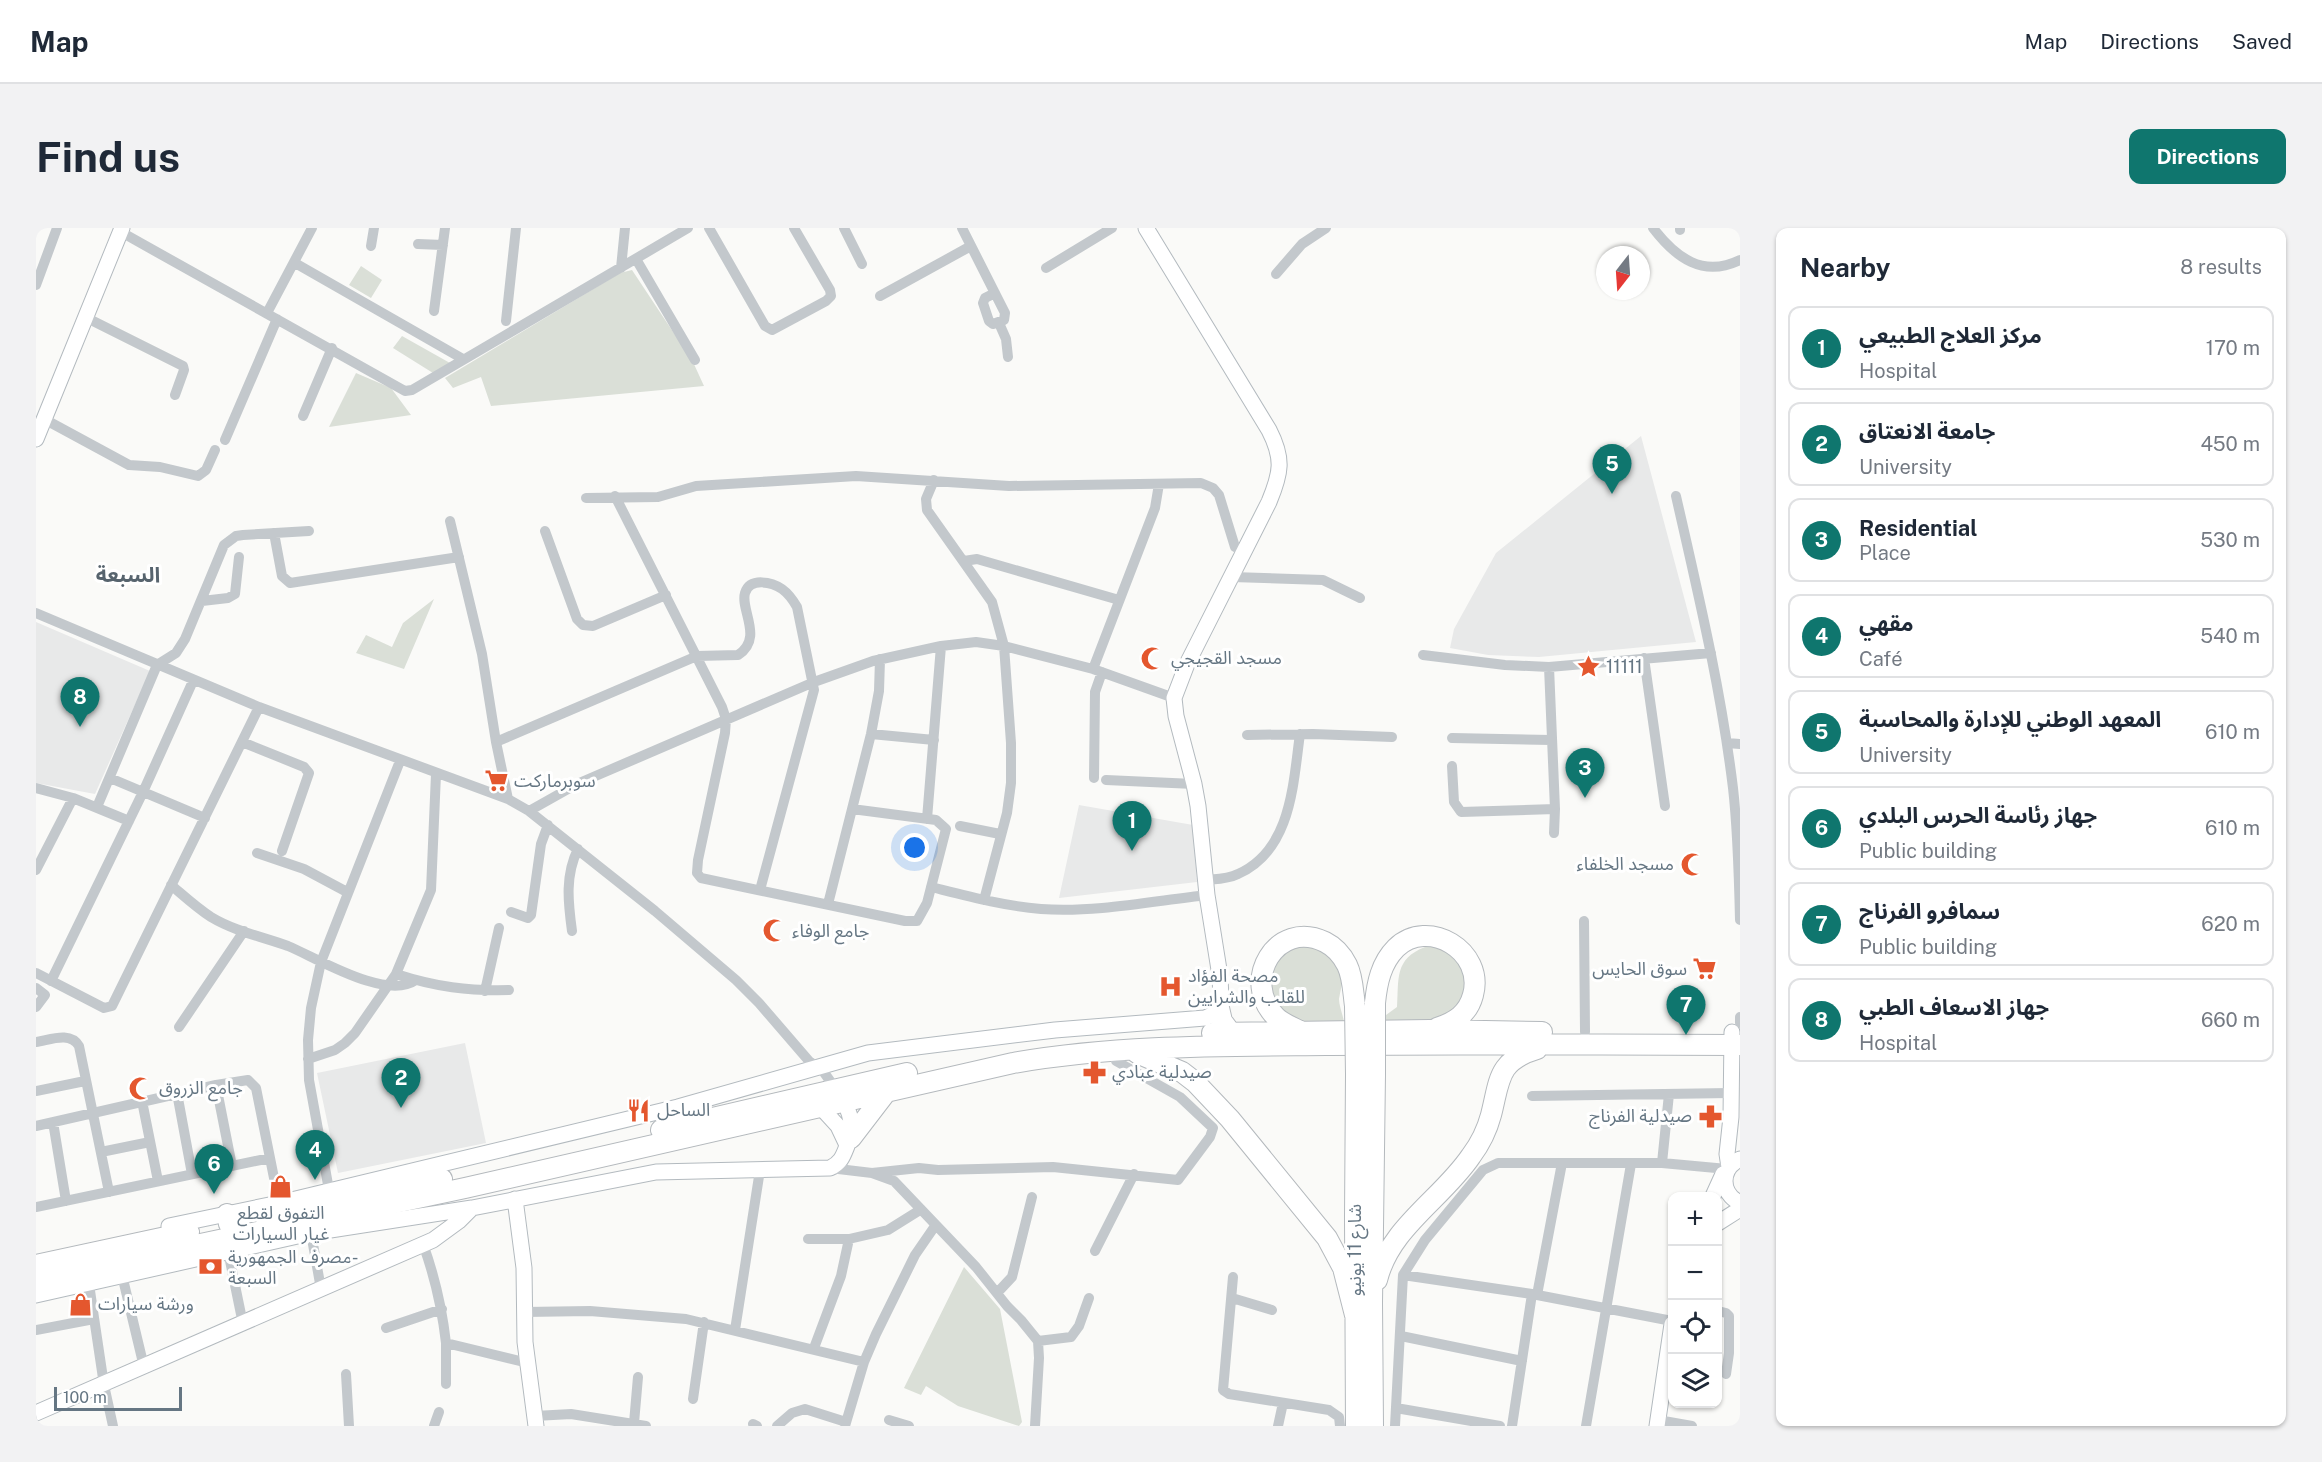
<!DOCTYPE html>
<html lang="en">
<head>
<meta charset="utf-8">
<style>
  body { margin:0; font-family:"Public Sans","Noto Sans Arabic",sans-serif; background:#f2f2f3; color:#1f2937 }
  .controls { position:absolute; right:18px; bottom:18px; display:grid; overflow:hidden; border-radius:12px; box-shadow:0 2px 4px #0004 }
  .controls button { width:54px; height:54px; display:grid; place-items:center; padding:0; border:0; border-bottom:2px solid #e0e1e3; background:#fff; color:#1f2937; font:30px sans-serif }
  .compass { position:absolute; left:1560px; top:18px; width:54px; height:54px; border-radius:50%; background:#fff; box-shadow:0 2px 4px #0004; rotate:197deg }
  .scale { position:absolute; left:18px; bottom:15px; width:128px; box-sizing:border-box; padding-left:6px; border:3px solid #657683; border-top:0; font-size:16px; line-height:21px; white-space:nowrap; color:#657683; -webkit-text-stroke:4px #fff; paint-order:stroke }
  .you { position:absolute; left:879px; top:620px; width:21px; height:21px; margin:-15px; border:4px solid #fff; border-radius:50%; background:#1a73e8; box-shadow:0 0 0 9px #1a73e833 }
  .badge { display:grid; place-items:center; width:39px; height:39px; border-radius:50%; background:#0f766e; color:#fff; font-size:20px; font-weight:700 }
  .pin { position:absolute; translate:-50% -50px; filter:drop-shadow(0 2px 3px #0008) }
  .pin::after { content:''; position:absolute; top:32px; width:21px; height:18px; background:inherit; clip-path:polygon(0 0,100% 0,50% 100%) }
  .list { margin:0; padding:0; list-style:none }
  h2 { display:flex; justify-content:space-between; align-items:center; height:78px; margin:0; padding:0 24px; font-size:26px }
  h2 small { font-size:20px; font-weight:400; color:#747a83 }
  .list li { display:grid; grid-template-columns:39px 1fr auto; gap:18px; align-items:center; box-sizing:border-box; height:84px; margin:0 12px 12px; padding:0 12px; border:2px solid #e0e1e3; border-radius:12px }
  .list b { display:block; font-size:22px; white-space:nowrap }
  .list p { margin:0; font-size:20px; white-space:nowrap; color:#747a83 }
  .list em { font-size:20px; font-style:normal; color:#747a83 }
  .icon { flex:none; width:33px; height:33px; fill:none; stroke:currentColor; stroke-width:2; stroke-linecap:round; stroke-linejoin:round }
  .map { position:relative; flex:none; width:1704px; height:1198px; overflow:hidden; border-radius:12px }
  header { display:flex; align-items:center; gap:36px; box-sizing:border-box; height:84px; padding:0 30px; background:#fff; border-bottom:2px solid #e0e1e3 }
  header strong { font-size:28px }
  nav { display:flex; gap:33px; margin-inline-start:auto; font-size:21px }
  .intro { display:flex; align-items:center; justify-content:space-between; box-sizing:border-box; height:144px; padding:0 36px }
  h1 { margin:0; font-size:42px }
  .button { padding:15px 27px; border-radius:12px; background:#0f766e; color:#fff; font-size:21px; font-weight:700 }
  main { display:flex; gap:36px; padding:0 36px }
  aside { flex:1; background:#fff; border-radius:12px; box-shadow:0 2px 4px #0004 }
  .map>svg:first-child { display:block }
  .built { fill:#e8e9e9 }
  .green { fill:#dadfd7 }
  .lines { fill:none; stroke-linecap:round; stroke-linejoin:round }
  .secondary-casing { stroke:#b3babf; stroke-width:17 }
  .highway-casing { stroke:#b4b9bd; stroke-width:22 }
  .street { stroke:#c3c8cc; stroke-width:10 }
  .secondary { stroke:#fff; stroke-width:15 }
  .highway { stroke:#fff; stroke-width:20 }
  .highway-bridge-casing { stroke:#b4b9bd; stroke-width:22; stroke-linecap:butt }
  .highway-bridge { stroke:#fff; stroke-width:20 }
  .labels { text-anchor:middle; stroke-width:6; stroke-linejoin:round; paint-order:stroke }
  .poi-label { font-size:18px; fill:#657683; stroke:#fff; text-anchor:start }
  .street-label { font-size:18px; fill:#657683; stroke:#fff }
  .quarter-label { font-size:21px; font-weight:bold; fill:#57646e; stroke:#fff }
</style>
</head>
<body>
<header>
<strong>Map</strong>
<nav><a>Map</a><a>Directions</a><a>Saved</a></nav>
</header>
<div class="intro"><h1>Find us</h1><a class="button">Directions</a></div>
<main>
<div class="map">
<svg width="1704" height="1198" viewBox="0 0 1704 1198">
  <rect width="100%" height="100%" fill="#fafaf8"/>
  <path class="built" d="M1605 208 1660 414 1503 429 1452 427 1414 420 1418 401 1460 325Z
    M0 394 114 443 59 566 0 555Z
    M1043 577 1157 597 1161 654 1023 670Z
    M429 815 450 915 302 945 281 845Z"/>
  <path class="green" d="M325 38 346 52 335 70 313 57Z
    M596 42 657 134 668 158 455 178 445 149 417 160 409 150 584 45Z
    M366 108 414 135 397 145 357 120Z
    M320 145 355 160 375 187 293 199Z
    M398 371 368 441 320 425 330 407 356 419 367 395Z
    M1260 718C1281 718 1303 728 1306 752 1306 758 1304 764 1303 771 1303 778 1307 787 1308 794H1266L1253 792 1234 775C1232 739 1227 737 1260 718Z
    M1389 719H1401L1423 729 1434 765 1409 793 1348 795 1350 787 1361 779C1363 751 1358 731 1389 719Z
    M928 1039 964 1081 986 1194 983 1198 922 1178 890 1158 885 1167 868 1160Z"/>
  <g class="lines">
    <defs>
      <path id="secondary" d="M0 211 86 0
        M780 874 802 898 811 917
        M1704 931C1684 941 1684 965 1704 975
        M1693 939 1691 926 1695 889 1696 804
        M1677 968 1687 946
        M479 971 488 1040 489 1114 500 1198
        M1682 995 1704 981
        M133 998 243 975 642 879 832 825 1019 802 1169 790 1180 785 1185 772 1184 748 1171 667 1162 578 1158 556 1140 488 1138 470 1151 436 1233 274C1245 245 1248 231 1233 202L1110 0
        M0 1067 275 1005 436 980 620 944 794 940C805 935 807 928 811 918 818 896 816 887 804 866
        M0 1185 397 1012 423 993 436 980
        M1621 1198 1636 1096"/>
      <path id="highway" d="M1339 775C1341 755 1345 735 1360 720 1392 689 1449 723 1437 767 1432 786 1419 794 1401 800
        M1183 780 1186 793 1195 805
        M1264 803C1256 799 1246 795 1240 789 1204 754 1240 690 1289 714 1299 719 1306 727 1311 737 1317 749 1317 764 1319 778
        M1176 805 1394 802 1506 804
        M1101 825 1146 844 1159 854 1194 891 1291 1010 1307 1040 1319 1087
        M625 902 871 845
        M815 910 851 863
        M191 986 193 996
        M229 988 406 951
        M0 1037 153 1004
        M0 1051 429 960 977 835C1080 817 1186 818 1290 817 1428 816 1566 816 1704 817
        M1341 1052C1354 999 1406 971 1435 928 1444 916 1451 902 1455 887 1464 852 1461 833 1501 821
        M1320 1198 1319 989 1320 846
        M1337 1198 1336 1075 1339 846"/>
    </defs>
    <use href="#secondary" class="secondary-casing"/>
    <use href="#highway" class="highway-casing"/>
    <path class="street" d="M673 0 729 98 736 102 790 73 795 68 794 62 758 0
      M808 0 826 36
      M926 0 969 85 968 92 957 96 953 93 947 75 949 70 959 65
      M1617 0C1640 30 1667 50 1704 32
      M1644 0V2
      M85 4 369 163 376 162 652 0
      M382 16 407 17
      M335 18 338 0
      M600 31 659 132
      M259 35 427 131
      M585 40 589 0
      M1010 40 1076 0
      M1240 46 1266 16 1290 0
      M0 57 21 0
      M844 68 935 18
      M398 83 409 0
      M231 85 276 0
      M49 89 147 138 148 142 139 167
      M470 93 480 0
      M963 95 970 111 972 129
      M267 188 296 120
      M8 191 93 237 124 239 162 248 170 242 179 222
      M189 212 241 91
      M898 252 890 271 891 282 956 374 968 418 975 515V555L971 585 948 672
      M579 268 686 479 690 491 689 505 662 632 661 645 665 650 869 693H881L891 675 910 601 900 592 816 581
      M1640 268C1662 365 1685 461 1697 560 1702 604 1703 648 1704 692
      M550 270 622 269 660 258 820 248 973 258 1165 255 1177 260 1183 267 1199 319 1208 324
      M414 293 446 426 460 514 472 571
      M509 303 541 391 547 397 557 398 630 367
      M238 305 246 348 254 355 423 329
      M928 333 941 331 1083 372
      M1196 349 1287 352 1324 370
      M166 373 192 370 199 366 203 329
      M0 385 223 479 472 571 493 583 619 683 700 752 723 775 773 833 787 843 799 860
      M1387 427 1469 437 1513 439 1675 425
      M1608 430 1629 578
      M1513 439 1519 581 1518 605
      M1057 441 1119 280 1123 256
      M835 506 898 512
      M1211 507 1277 506 1356 509
      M1416 510 1515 512
      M206 514 268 539 273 545 246 623
      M460 514 661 428 702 427C728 410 704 382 709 365 714 349 736 354 746 361 753 366 757 372 761 379L778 462 724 662
      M1691 515 1704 516
      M1416 538 1418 574 1425 584 1519 581
      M74 550 169 590
      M1058 550 1059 464 1066 444
      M1070 552 1158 556
      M0 560 37 570 93 593
      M61 579 121 437 140 425 149 411 188 317 200 308 207 307 273 303
      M493 583 541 556 778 454 837 433 905 418 940 414 968 418 1057 441 1138 470
      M891 591 905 418
      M924 598 964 606
      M221 625 268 641 311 664
      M0 642 37 570
      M1170 652C1181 651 1192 651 1202 646 1256 622 1257 555 1264 506
      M135 657C148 668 161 680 175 689 198 703 227 709 252 718 281 730 350 773 380 752
      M895 659C931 668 968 678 1005 681 1059 685 1117 673 1171 667
      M792 676 835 506 843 463 844 431
      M475 684 492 690 495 687 505 616 512 597
      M1548 693 1549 804
      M536 703C532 674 529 647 542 621
      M0 745 68 780 76 778 223 479
      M360 746C400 759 432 763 473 762
      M15 753 107 564 157 453
      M0 760 9 767 0 779
      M449 763 463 700
      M1704 789V795
      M143 799 208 703
      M0 814C14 812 34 803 43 818L73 964
      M272 831 299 822 309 815 319 805 360 746 395 662 400 546
      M180 857 196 938
      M0 863 49 853
      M141 865 156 946
      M1496 868 1694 865
      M106 873 122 953
      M17 894 30 973
      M0 898 180 857 212 852 220 860 243 975
      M65 924 114 914
      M1626 935 1633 866
      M794 940 836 945 858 953 940 1039 971 1078 985 1092 1002 1113 1003 1130 999 1198
      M836 945 883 940 902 942 1017 939 1142 952 1174 909 1177 900 1144 869 1080 833 1078 824
      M293 962 273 852 272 812 275 780 285 734 364 533
      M0 979 234 930
      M275 1005 285 1061
      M772 1011H813
      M387 1016C399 1049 406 1080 410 1115L492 1135
      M192 1023 207 1096
      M1059 1023 1098 946
      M86 1047 108 1139
      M1367 1047 1496 1066 1636 1093
      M1197 1049 1187 1162 1193 1166 1293 1182 1303 1189 1304 1198
      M53 1056 68 1157 77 1198
      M961 1065 976 1049 996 969
      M1501 1067 1526 935
      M1196 1070 1236 1082
      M1682 1083 1690 1085 1693 1088V1125L1690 1146
      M489 1084 554 1083 650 1091 828 1134
      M350 1100 406 1081
      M0 1102 58 1091
      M699 1102 724 942
      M1365 1108 1486 1133
      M1002 1113 1035 1109 1043 1098 1053 1070
      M410 1115V1156
      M778 1120 805 1048 813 1011 852 1002 884 982
      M310 1146 313 1198
      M657 1171 668 1094
      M1360 1180 1464 1198
      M499 1188 535 1186 610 1198
      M853 1192 873 1198
      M1622 1192 1656 1198
      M598 1195 602 1149
      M717 1196 721 1198
      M398 1198 403 1184
      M741 1198 756 1185 769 1181 810 1194
      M809 1198 828 1134 840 1106 879 1027 899 998
      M1242 1198 1247 1175
      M1359 1198 1367 1047 1389 1012 1447 942 1462 935H1626L1691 941
      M1476 1198 1496 1066
      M1550 1198 1595 936"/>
    <use href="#secondary" class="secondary"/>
    <use href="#highway" class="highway"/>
    <defs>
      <path id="highway-bridge" d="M1339 775V846
        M1319 778 1320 846"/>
    </defs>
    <use href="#highway-bridge" class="highway-bridge-casing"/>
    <use href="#highway-bridge" class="highway-bridge"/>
  </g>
  <defs>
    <symbol id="mosque-bare" viewBox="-9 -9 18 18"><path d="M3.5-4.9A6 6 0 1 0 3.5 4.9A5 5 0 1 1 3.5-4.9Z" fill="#e4572e" stroke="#fff" stroke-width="2.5" paint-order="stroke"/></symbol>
    <symbol id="sight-bare" viewBox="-9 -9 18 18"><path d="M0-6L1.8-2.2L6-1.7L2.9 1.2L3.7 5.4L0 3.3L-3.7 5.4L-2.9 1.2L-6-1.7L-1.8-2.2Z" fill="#e4572e" stroke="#fff" stroke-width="2.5" paint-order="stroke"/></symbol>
    <symbol id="supermarket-bare" viewBox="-9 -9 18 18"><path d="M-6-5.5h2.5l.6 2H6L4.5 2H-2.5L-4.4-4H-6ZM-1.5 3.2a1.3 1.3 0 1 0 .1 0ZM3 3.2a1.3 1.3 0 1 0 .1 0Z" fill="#e4572e" stroke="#fff" stroke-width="2.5" paint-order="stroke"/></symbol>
    <symbol id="hospital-bare" viewBox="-9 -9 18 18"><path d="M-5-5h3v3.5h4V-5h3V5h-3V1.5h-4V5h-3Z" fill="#e4572e" stroke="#fff" stroke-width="2.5" paint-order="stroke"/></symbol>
    <symbol id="pharmacy-bare" viewBox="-9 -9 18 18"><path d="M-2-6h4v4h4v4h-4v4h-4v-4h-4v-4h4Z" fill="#e4572e" stroke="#fff" stroke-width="2.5" paint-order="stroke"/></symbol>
    <symbol id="restaurant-bare" viewBox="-9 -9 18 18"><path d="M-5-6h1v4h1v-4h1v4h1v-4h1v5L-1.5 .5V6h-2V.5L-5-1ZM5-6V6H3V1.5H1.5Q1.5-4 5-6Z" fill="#e4572e" stroke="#fff" stroke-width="2.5" paint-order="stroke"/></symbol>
    <symbol id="shop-bare" viewBox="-9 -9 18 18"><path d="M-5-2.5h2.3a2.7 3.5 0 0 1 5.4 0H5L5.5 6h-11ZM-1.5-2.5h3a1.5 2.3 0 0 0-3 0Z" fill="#e4572e" stroke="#fff" stroke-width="2.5" paint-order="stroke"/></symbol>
    <symbol id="bank-bare" viewBox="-9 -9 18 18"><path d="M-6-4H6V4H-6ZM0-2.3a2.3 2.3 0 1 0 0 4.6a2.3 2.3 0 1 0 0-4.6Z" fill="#e4572e" stroke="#fff" stroke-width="2.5" paint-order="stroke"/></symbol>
  </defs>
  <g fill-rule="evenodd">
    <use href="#mosque-bare" x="1100" y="414" width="33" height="33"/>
    <use href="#sight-bare" x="1536" y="422" width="33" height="33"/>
    <use href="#supermarket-bare" x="444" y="536" width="33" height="33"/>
    <use href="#mosque-bare" x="1640" y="620" width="33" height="33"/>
    <use href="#mosque-bare" x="722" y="686" width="33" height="33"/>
    <use href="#supermarket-bare" x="1652" y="724" width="33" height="33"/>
    <use href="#hospital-bare" x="1118" y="742" width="33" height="33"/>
    <use href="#pharmacy-bare" x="1042" y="828" width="33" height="33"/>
    <use href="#mosque-bare" x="88" y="844" width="33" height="33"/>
    <use href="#restaurant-bare" x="586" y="866" width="33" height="33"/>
    <use href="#pharmacy-bare" x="1658" y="872" width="33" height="33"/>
    <use href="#shop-bare" x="228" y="942" width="33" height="33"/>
    <use href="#bank-bare" x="158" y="1022" width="33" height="33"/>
    <use href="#shop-bare" x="28" y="1060" width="33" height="33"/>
  </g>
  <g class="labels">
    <g class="poi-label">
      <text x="1135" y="436">مسجد القجيجي</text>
      <text x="1570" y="445">11111</text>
      <text x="478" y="559">سوبرماركت</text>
      <text x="1638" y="642" text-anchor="end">مسجد الخلفاء</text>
      <text x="756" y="709">جامع الوفاء</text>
      <text x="1651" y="747" text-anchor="end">سوق الحايس</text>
      <text x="1152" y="754">مصحة الفؤاد<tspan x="1152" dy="21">للقلب والشرايين</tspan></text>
      <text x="1076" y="850">صيدلية عبادي</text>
      <text x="123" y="866">جامع الزروق</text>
      <text x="621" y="888">الساحل</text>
      <text x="1656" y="894" text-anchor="end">صيدلية الفرناج</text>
      <text x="245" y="991" text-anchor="middle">التفوق لقطع<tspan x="245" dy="21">غيار السيارات</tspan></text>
      <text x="192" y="1035">مصرف الجمهورية-<tspan x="192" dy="21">السبعة</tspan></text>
      <text x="62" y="1082">ورشة سيارات</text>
    </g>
    <g class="street-label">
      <text transform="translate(1319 1022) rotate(-90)" y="6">شارع 11 يونيو</text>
    </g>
    <g class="quarter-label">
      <text x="92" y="354">السبعة</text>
    </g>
  </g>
</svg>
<div class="controls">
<button>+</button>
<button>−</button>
<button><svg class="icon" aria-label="locate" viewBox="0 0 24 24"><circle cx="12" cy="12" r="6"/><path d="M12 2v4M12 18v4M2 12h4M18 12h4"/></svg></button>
<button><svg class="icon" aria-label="layers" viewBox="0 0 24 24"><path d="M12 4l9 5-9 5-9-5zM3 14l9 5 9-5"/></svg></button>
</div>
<svg class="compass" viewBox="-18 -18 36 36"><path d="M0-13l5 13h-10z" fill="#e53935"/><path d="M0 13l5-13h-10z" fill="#747a83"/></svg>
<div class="scale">100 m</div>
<div class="you"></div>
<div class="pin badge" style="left:1096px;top:623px">1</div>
<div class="pin badge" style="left:365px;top:880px">2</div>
<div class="pin badge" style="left:1549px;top:570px">3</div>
<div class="pin badge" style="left:279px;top:952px">4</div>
<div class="pin badge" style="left:1576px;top:266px">5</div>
<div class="pin badge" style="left:178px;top:966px">6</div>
<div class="pin badge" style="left:1650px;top:807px">7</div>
<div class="pin badge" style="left:44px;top:499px">8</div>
</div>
<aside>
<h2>Nearby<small>8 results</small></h2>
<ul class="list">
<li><span class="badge">1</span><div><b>مركز العلاج الطبيعي</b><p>Hospital</p></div><em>170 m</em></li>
<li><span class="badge">2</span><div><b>جامعة الانعتاق</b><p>University</p></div><em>450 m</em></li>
<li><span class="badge">3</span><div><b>Residential</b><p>Place</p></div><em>530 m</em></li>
<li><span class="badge">4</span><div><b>مقهي</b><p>Café</p></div><em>540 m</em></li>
<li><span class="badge">5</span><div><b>المعهد الوطني للإدارة والمحاسبة</b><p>University</p></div><em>610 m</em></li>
<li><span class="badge">6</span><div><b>جهاز رئاسة الحرس البلدي</b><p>Public building</p></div><em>610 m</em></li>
<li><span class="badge">7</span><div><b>سمافرو الفرناج</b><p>Public building</p></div><em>620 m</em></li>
<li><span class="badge">8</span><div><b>جهاز الاسعاف الطبي</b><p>Hospital</p></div><em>660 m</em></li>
</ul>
</aside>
</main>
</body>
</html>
